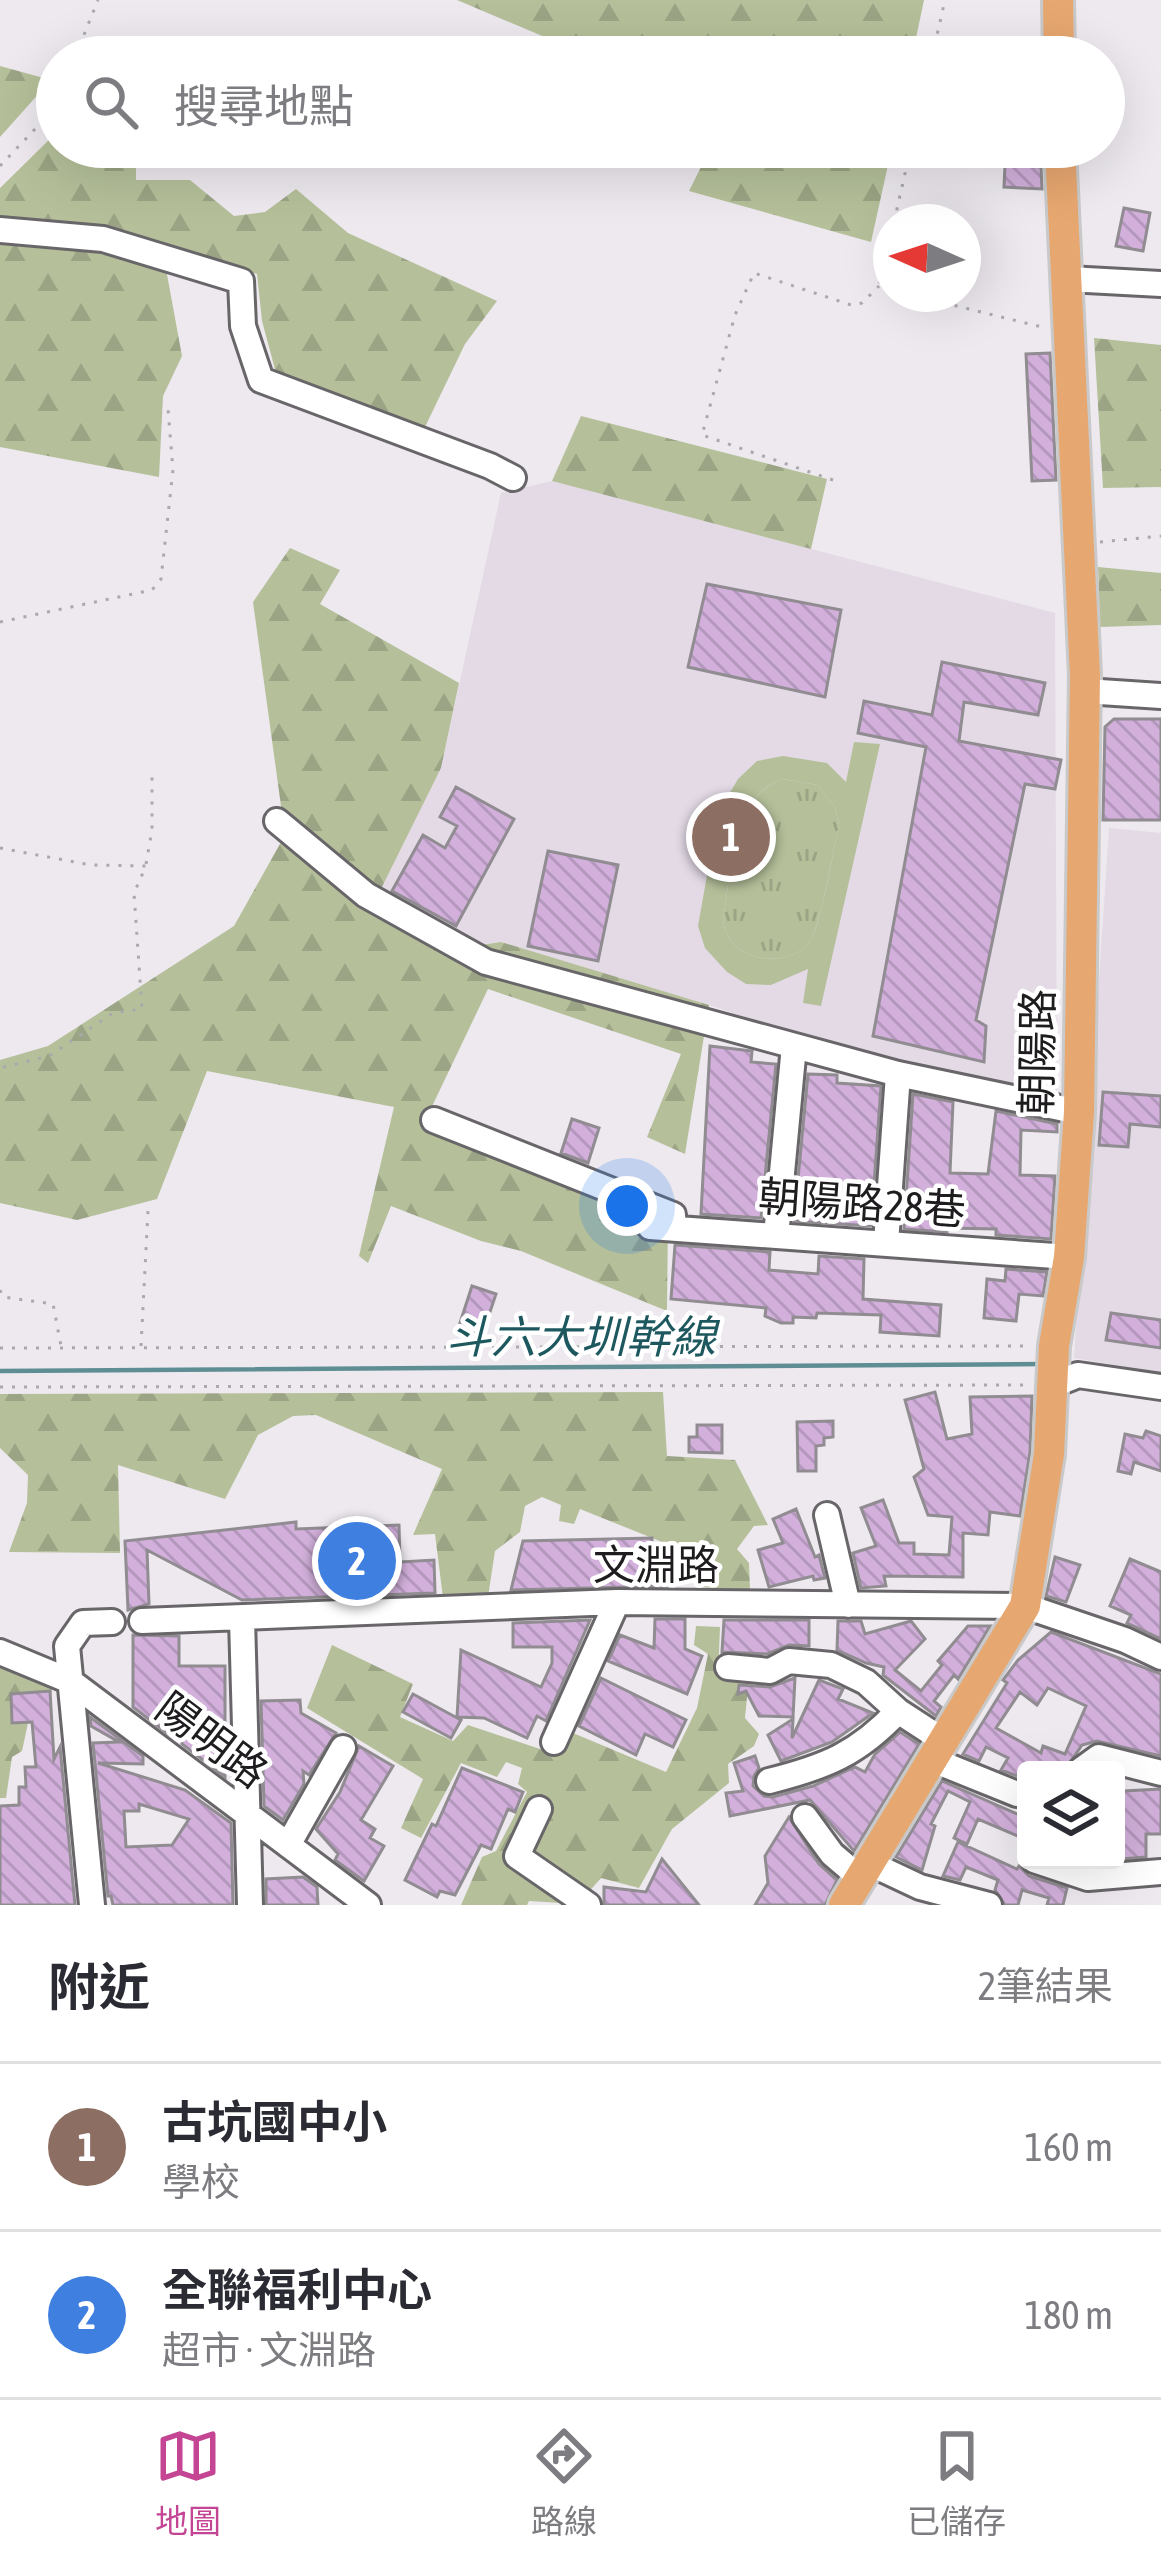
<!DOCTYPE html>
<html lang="zh-TW">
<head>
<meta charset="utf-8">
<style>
  body { margin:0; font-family:"Asap Condensed","Noto Sans TC",sans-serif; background:#f2f2f3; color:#2b2b33 }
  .controls { position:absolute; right:36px; bottom:36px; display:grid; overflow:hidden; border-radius:12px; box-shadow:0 12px 48px #0002 }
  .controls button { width:108px; height:108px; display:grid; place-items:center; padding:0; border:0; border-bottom:3px solid #e1e1e2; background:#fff; color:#2b2b33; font:60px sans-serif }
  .compass { position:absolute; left:873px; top:204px; width:108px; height:108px; border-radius:50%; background:#fff; box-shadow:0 12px 48px #0002; rotate:273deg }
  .you { position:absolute; left:627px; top:1206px; width:42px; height:42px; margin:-30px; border:9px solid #fff; border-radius:50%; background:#1a73e8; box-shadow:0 0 0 18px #1a73e833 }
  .badge { display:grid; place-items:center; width:78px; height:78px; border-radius:50%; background:#c34593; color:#fff; font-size:39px; font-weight:700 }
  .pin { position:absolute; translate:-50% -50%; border:6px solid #fff; box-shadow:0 3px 12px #0006 }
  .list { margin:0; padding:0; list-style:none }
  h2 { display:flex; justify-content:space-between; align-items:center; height:156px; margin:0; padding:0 48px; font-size:51px }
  h2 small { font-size:39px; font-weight:400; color:#7c7c81 }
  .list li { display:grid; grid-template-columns:78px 1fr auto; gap:36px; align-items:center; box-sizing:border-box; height:168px; padding:0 48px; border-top:3px solid #e1e1e2 }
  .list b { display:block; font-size:45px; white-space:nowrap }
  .list p { margin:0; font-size:39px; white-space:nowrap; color:#7c7c81 }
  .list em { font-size:39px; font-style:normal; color:#7c7c81 }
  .icon { flex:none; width:66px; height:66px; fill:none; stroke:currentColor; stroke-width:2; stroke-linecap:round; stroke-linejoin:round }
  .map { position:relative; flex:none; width:1161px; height:1905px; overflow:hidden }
  .search { position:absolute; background:#fff; box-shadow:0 12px 48px #0002; left:36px; right:36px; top:36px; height:132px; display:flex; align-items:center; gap:30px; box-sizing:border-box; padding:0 42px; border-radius:66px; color:#7c7c81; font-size:45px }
  .sheet { height:492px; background:#fff }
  nav { display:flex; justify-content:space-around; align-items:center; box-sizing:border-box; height:168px; border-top:3px solid #e1e1e2; background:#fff; font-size:33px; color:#7c7c81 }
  nav a { display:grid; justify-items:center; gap:6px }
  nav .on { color:#c34593 }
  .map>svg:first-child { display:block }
  .built { fill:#e3dae6 }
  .grass { fill:url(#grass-tufts) }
  .forest { fill:url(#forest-firs) }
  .green { fill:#b5c09a; fill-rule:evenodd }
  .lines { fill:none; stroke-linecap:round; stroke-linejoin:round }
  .stream { stroke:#5e8e94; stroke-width:4.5 }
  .building { fill:url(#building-back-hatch); stroke:#908c91; stroke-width:3; fill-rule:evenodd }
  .minor-casing { stroke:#69666a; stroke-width:30 }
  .major-casing { stroke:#c9c9c9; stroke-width:36 }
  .path { stroke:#aba8ac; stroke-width:3; stroke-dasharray:3 9; stroke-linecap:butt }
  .minor { stroke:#fff; stroke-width:24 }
  .major { stroke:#e7a770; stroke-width:30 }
  .labels { text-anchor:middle; stroke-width:9; stroke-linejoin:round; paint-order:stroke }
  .street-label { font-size:42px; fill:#1e1c1e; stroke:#fff }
  .water-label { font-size:45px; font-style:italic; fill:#1e585f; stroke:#fff }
</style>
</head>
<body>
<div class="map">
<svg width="1161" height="1905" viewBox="0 0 1161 1905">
  <defs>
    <pattern id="grass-tufts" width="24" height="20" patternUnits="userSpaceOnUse" patternTransform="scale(3)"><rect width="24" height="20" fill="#b5c09a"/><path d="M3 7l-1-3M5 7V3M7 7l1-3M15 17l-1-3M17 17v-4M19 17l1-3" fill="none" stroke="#9ba484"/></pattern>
    <pattern id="forest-firs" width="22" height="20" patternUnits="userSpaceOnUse" patternTransform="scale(3)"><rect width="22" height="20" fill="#b5c09a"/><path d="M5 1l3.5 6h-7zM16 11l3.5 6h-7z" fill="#9ba484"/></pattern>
    <pattern id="building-back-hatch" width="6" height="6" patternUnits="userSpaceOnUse" patternTransform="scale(3)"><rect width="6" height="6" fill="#d2b0db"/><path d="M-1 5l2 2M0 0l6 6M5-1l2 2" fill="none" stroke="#b497bc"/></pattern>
  </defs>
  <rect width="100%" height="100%" fill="#ede9ef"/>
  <path class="built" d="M552 481 1055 613 1057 1104 903 1071 709 1005 501 942 440 951 372 905 441 768 501 493Z
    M1109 828 1161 833V1373L1074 1358Z"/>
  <path class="grass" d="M783 779 817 785 835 807 839 825C833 850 822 920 811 939 800 959 770 963 751 955 734 948 725 937 723 919 732 873 731 796 783 779Z"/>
  <path class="forest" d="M457 0H924L912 57H592Z
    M0 66 51 80 0 137Z
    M57 132V147H75L82 154 101 147H136V180H190L234 216 265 212 296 189 348 233 497 301 465 344 425 427 276 373 262 321 257 274 116 230 0 216V188Z
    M711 147H892L871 242 689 191Z
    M0 244 98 249 166 269 182 356 163 396 159 477 0 447Z
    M1094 338 1161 345V487L1103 488Z
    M581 416 827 479 811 549 552 481Z
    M290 548 340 570 320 604 459 683 441 768 373 905 440 951 501 942 709 1005 685 1154 647 1137 681 1054 488 989 426 1119 668 1214 667 1311 521 1251 481 1241 391 1206 368 1263 359 1256 394 1107 207 1071 157 1199 77 1220 0 1203V1060L48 1046 234 926 285 835 253 602Z
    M1098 567 1161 573V625L1100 627Z
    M663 1392 667 1456 735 1460 768 1525 754 1526 737 1549 749 1563 750 1590 701 1587 696 1570 682 1550 580 1509 574 1524 559 1521 561 1505 542 1497 525 1506 520 1532 495 1551 488 1597 443 1598 435 1534 413 1535 442 1469 316 1415 293 1416 258 1435 225 1499 118 1465 120 1553 9 1552 27 1503 28 1475 0 1448V1394Z
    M696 1626 720 1627 718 1676 749 1677 745 1718 759 1734 754 1746 728 1764 729 1783 672 1829 639 1888 601 1878 578 1904 529 1901 527 1905H461L482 1857 496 1851 527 1792 518 1784 522 1768 506 1762 497 1777 461 1763 421 1838 401 1828 423 1779 307 1708 332 1645 413 1684 400 1717 453 1741 468 1725 549 1752 573 1733 666 1772 697 1708 708 1654 694 1645Z
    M0 1665 52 1686 50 1720 28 1723 22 1751 12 1757 6 1798H0Z"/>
  <path class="green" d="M854 742 880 744 821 1006 803 1003 808 969 771 985 746 984 727 972 705 948 698 926 718 813 738 779 757 761 783 756 827 763 846 782ZM783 779 817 785 835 807 839 825C833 850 822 921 811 939 800 959 770 963 751 955 734 948 725 937 723 919 732 873 731 795 783 779Z"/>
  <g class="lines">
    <path class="stream" d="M0 1371 1044 1364"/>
  </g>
  <path class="building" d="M1005 165 1041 167 1042 189 1004 187Z
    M1124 208 1150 213 1143 251 1116 246Z
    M1050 353 1056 480 1032 481 1026 354Z
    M707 584 841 610 825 697 688 667Z
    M942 662 1045 683 1038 715 964 702 959 741 1061 760 1055 789 1025 784 976 1020 986 1026 984 1062 873 1036 926 747 858 733 864 701 932 715Z
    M1114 719H1161V820H1103L1105 727Z
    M456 787 514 819 456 926 392 891 423 835 445 848 457 826 440 817Z
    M548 851 618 865 598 961 528 946Z
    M710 1046 752 1051 751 1062 776 1064 761 1218 701 1214Z
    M808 1074 837 1075V1083L881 1086 871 1226 794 1221Z
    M1103 1092 1161 1096V1127L1130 1124 1128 1147 1099 1145Z
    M913 1094 953 1102 950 1173 988 1174 996 1111 1057 1124V1132L1021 1130 1020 1175 1055 1176 1051 1239 996 1235V1229L947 1228V1232L904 1229Z
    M572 1119 599 1128 588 1163 561 1153Z
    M675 1245 770 1252 769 1270 818 1274 819 1256 864 1259 863 1299 941 1305 939 1336 880 1332 881 1315 817 1313 816 1318 793 1317V1323H781L765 1316 766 1308 671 1299Z
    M1006 1269 1047 1272 1043 1296 1019 1294 1016 1321 984 1318 987 1279 1005 1281Z
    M472 1286 496 1294 482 1336 458 1329Z
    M1111 1313 1161 1320V1348L1106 1340Z
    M935 1392 947 1439 972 1434 970 1397 1032 1396 1030 1452 1020 1516 990 1512 988 1535 963 1533V1577L884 1576 886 1586 861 1588 853 1553 876 1546 861 1508 883 1500 899 1543H914V1554L949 1555 952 1517 928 1515 914 1477 924 1469 905 1400Z
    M833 1421V1437L824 1438V1445L816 1446V1471H798L797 1422Z
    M697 1425H722V1453L689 1452V1437H697Z
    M1146 1431 1161 1436V1471L1134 1462 1131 1474 1118 1471 1125 1434 1143 1438Z
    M796 1509 815 1557 819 1555 825 1578 814 1580 813 1576 769 1587 758 1550 783 1543 773 1519Z
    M296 1522V1529L399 1525 400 1562 434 1560 435 1593 242 1600 147 1550 149 1604 128 1610 125 1541Z
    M652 1538V1550L669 1549 670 1586 511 1590 523 1541Z
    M1055 1557 1080 1565 1066 1602 1046 1596Z
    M1130 1559 1161 1572V1639L1127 1623 1131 1615 1110 1606Z
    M655 1619H685V1649L702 1656 687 1694 608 1661 620 1635 654 1648Z
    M590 1620 546 1721 537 1716 527 1738 484 1718 457 1717 461 1650 541 1687 552 1663V1647H513V1623Z
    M724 1620H809V1646L789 1645 767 1654 722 1652Z
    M838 1621H861L865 1634 911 1621 925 1639 895 1670 921 1691 942 1665 938 1661 968 1626H990L958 1679 954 1675 934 1701 941 1707 936 1716 883 1675 884 1667 866 1663 837 1650Z
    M1051 1632 1161 1674V1756L1097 1741 1082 1745 1065 1770 1030 1765 1025 1774 1017 1776 1001 1770 1008 1758 986 1747 979 1761 963 1754 1007 1683 1003 1680 1018 1660ZM1048 1688 1086 1706 1065 1754 1043 1746 1041 1753 996 1728 1020 1692 1037 1705Z
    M133 1635 179 1636V1666H225V1777L182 1744 181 1734H168L133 1707Z
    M601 1678 686 1720 673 1747 645 1734 636 1755 579 1726Z
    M795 1678 793 1717 759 1716 746 1691 738 1694 739 1685 770 1687Z
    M819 1680 843 1689 838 1699 873 1713 832 1742 781 1761 768 1735 793 1719 792 1738Z
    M50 1691 54 1759 60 1747 75 1905H0V1806L19 1805V1787H26L25 1767H36L32 1722 12 1723 11 1694Z
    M413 1694 461 1720 451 1738 403 1712Z
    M300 1700 301 1713 336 1733 309 1775 303 1771 304 1784 283 1820 264 1806 261 1701Z
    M90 1717 143 1756V1764L98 1763 185 1790 231 1823 233 1905H113L111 1896H108L93 1743 119 1742 91 1726ZM139 1804 189 1819 172 1845 126 1847 124 1811H139Z
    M900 1732 919 1744 854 1851 810 1800 730 1816 726 1793 743 1791 734 1763 755 1756 759 1768 754 1776 753 1786 764 1796 773 1797 813 1786 855 1767 865 1772 875 1754Z
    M359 1746 393 1766 361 1820 375 1829 370 1838 384 1846 364 1881 335 1860 338 1854 316 1829 340 1792Z
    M462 1768 523 1792 515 1812 508 1809 491 1849 481 1845 455 1895 440 1891 437 1897 405 1880 432 1824 436 1826Z
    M942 1781 1026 1818 1020 1837 978 1819 967 1844 954 1838 970 1802 948 1791 931 1824 935 1826 922 1870 896 1857Z
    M1161 1789V1834H1146V1857L1121 1859 1122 1833 1116 1830V1808L1124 1791Z
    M789 1817 819 1864 837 1880 825 1905H755L768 1883 765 1856Z
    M958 1842 1017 1869 1019 1866 1029 1876 1067 1888 1063 1905H1047L1049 1898 1022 1890 1018 1905H1005L995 1890 998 1880 966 1867 960 1880 943 1876Z
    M662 1859 699 1905H604V1887L646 1892Z
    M303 1877 317 1887 318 1905H266V1879Z"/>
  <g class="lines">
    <defs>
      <path id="minor" d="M0 230 103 239 241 281 243 326 261 380 490 466 513 478
        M1068 279 1161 284
        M1085 691 1161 696
        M277 821 366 895 486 962 898 1074 1079 1112
        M434 1120 673 1215 674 1228
        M650 1227 1069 1257
        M776 1236 794 1046
        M886 1243 898 1074
        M1053 1385 1078 1375 1161 1387
        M827 1515 848 1605
        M242 1619 250 1905
        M142 1621 617 1602 1025 1606 1125 1640 1161 1657
        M0 1652 70 1681 368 1905
        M728 1667 770 1671 789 1661 831 1665 866 1682 898 1711 944 1741
        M554 1742 617 1602
        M933 1760 1017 1794 1026 1790
        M1081 1770 1099 1757 1161 1773
        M769 1781C825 1767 858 1754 898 1711
        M539 1809 517 1856 588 1905
        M805 1817 832 1854 860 1878
        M288 1845 343 1748
        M1034 1860 1088 1878 1161 1872
        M869 1863 920 1887 989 1905
        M92 1905 67 1646 83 1623 112 1622"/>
      <path id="major" d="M1058 0 1059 57
        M844 1905 1025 1606 1049 1454 1054 1346 1069 1257 1079 1112 1085 675 1060 147"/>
    </defs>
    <use href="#minor" class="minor-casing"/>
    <use href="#major" class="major-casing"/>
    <path class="path" d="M75 57 98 0
      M932 57 945 0
      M0 166 53 110 57 100
      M894 222 911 147
      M891 234 879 286 891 289
      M908 294 1046 328
      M833 480 702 435 735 315 754 273 851 305 862 303 879 286
      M1100 542 1161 536
      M0 622 152 590 161 579 173 470 168 409
      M0 848 91 865 146 866 134 893 142 1009 113 1013 49 1056 0 1068
      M146 864 152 830V774
      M0 1290 3 1297 53 1304 61 1346
      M141 1346 148 1211
      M0 1348 1029 1346
      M0 1387 1030 1385"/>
    <use href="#minor" class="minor"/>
    <use href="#major" class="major"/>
  </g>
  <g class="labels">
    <g class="street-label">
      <text transform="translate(1037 1052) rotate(-89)" y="15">朝陽路</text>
      <text transform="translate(862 1203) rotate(4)" y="15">朝陽路28巷</text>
      <text x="656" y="1580">文淵路</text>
      <text transform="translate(212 1740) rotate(37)" y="15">陽明路</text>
    </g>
    <g class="water-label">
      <text x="581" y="1353">斗六大圳幹線</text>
    </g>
  </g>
</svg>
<div class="controls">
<button><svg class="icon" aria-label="layers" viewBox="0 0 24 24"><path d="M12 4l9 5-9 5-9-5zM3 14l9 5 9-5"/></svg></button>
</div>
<svg class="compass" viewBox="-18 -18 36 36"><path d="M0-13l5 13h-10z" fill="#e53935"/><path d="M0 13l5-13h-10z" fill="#7c7c81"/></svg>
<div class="you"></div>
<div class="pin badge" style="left:731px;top:837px;background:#8d6e63">1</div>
<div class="pin badge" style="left:357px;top:1561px;background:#3f7fe0">2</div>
<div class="search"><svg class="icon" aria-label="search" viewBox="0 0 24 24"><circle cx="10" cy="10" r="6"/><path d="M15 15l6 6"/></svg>搜尋地點</div>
</div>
<section class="sheet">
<h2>附近<small>2筆結果</small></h2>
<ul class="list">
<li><span class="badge" style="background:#8d6e63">1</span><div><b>古坑國中小</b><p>學校</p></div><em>160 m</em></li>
<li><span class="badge" style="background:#3f7fe0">2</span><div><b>全聯福利中心</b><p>超市 · 文淵路</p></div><em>180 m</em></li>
</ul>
</section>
<nav>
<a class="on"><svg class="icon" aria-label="map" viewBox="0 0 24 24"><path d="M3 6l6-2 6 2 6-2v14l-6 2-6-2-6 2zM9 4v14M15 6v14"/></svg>地圖</a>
<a><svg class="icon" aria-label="directions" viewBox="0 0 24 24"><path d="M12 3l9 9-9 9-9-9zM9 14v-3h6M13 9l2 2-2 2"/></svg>路線</a>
<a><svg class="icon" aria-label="saved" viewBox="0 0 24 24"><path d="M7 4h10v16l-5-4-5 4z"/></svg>已儲存</a>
</nav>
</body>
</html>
